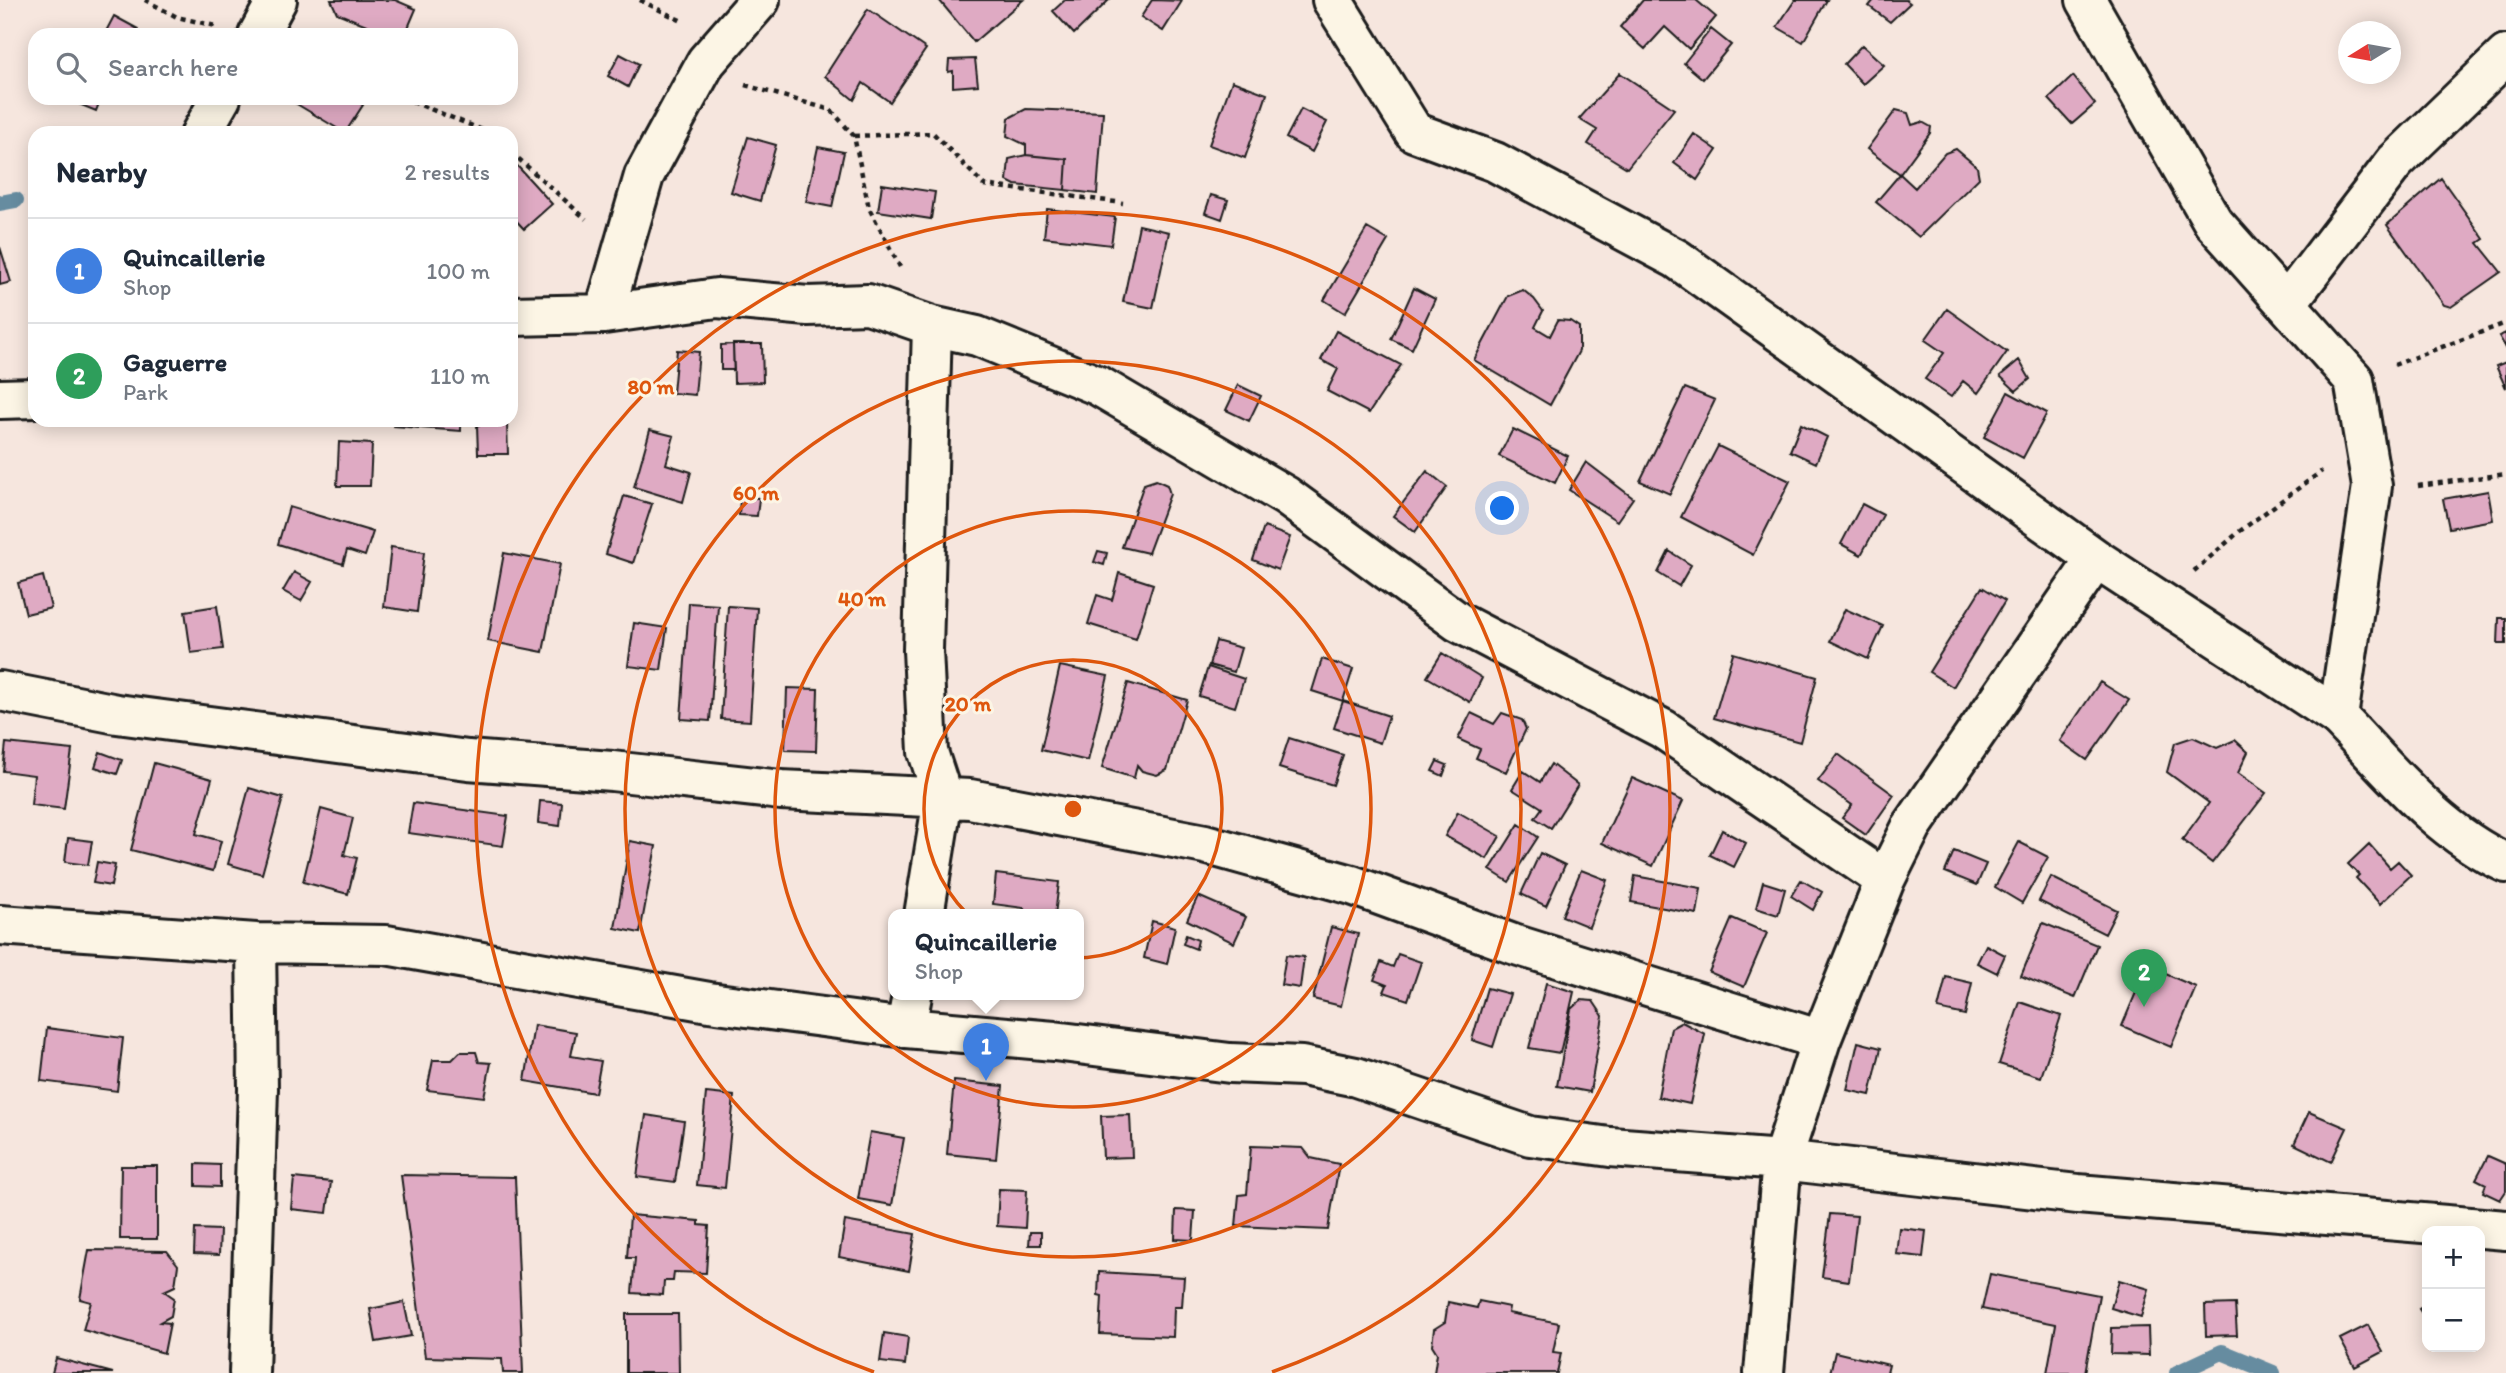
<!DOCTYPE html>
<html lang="en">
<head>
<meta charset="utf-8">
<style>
  body { margin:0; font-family:Itim,sans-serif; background:#f2f2f3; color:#1f2937 }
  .controls { position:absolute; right:21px; bottom:21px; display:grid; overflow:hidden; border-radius:14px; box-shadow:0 4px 18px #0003 }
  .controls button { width:63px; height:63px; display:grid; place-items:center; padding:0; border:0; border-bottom:2px solid #e0e1e3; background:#fff; color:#1f2937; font:35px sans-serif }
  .compass { position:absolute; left:2338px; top:21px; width:63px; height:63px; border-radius:50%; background:#fff; box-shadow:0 4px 18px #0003; rotate:259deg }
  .you { position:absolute; left:1503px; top:509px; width:24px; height:24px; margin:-18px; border:5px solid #fff; border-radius:50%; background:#1a73e8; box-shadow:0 0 0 10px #1a73e833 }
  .badge { display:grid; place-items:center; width:46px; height:46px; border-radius:50%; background:#1c1c1c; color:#fff; font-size:23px; font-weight:700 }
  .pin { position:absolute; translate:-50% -58px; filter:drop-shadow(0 2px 4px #0008) }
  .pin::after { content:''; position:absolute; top:37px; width:24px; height:21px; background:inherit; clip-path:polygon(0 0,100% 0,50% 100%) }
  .popup { position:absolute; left:888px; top:909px; width:196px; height:91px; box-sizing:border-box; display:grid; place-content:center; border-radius:14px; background:#fff; filter:drop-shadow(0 2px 5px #0005); font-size:23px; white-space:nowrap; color:#747a83 }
  .popup b { font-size:26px; color:#1f2937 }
  .popup::after { content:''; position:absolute; left:50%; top:100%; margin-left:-14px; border:14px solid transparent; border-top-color:#fff }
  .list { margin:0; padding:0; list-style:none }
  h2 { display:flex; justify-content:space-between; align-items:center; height:91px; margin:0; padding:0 28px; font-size:30px }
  h2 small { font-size:23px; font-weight:400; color:#747a83 }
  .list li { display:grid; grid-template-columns:46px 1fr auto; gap:21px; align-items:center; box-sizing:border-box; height:105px; padding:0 28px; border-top:2px solid #e0e1e3 }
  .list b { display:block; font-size:26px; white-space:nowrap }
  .list p { margin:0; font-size:23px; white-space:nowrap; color:#747a83 }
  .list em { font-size:23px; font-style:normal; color:#747a83 }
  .icon { flex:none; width:38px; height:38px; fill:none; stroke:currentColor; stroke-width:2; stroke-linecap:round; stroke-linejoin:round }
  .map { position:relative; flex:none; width:2506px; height:1373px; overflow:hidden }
  .search { position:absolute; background:#fff; box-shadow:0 4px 18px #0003; left:28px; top:28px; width:490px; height:77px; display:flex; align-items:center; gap:18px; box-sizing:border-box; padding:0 24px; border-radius:21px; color:#747a83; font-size:26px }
  .panel { position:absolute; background:#fff; box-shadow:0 4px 18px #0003; left:28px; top:126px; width:490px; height:301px; border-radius:21px }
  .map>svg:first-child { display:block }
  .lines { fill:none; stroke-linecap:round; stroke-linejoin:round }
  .stream { stroke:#668ca0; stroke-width:16 }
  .building { fill:#dfaac3; stroke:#1c1c1c; stroke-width:2 }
  .street-casing { stroke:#1c1c1c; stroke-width:44 }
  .secondary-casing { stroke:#1c1c1c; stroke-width:44 }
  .path { stroke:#1c1c1c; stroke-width:4.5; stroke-dasharray:5 5; stroke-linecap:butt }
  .street { stroke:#fcf5e5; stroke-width:38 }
  .secondary { stroke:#fcf5e5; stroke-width:38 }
  .ring { fill:none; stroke:#de560d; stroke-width:3.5 }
  .centre { fill:#de560d; stroke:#fcf5e5; stroke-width:3.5 }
  .ring-label { font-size:21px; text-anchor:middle; font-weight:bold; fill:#de560d; stroke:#fcf5e5; stroke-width:6; stroke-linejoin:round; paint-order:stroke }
</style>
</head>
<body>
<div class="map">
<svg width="2506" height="1373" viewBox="0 0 2506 1373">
  <rect width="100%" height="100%" fill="#f6e6de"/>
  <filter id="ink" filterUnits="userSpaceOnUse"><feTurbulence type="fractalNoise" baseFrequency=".0143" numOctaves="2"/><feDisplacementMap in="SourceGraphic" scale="14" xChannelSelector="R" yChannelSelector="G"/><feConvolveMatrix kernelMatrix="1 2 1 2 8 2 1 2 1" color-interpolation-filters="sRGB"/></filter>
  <g filter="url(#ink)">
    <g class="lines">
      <path class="stream" d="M0 203 16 200
        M2177 1373 2222 1352 2273 1373"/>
    </g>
    <path class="building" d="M331 0H395L416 9 405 35H391L337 13Z
      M939 0H1023L974 42Z
      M1065 0H1109L1074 34 1053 11Z
      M1152 0 1182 1 1163 31 1141 17Z
      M1643 0H1696L1716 17 1689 49 1665 27 1645 49 1620 27Z
      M1795 0H1827L1803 42 1777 27Z
      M1874 0H1906L1910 3 1890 22 1869 6Z
      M868 9 926 49 890 102 863 83 854 100 825 76Z
      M114 16 138 29 135 35H104Z
      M1711 29 1731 45 1703 79 1684 63Z
      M1862 45 1884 65 1863 84 1844 64Z
      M620 54 639 64 628 87 608 76Z
      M975 59 978 85 953 87V71L948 72 949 60Z
      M1620 73 1674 109 1627 168 1588 144 1597 130 1579 119Z
      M2073 76 2095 104 2072 124 2049 99Z
      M1232 81 1267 94 1245 158 1209 145Z
      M76 98H101L96 111 74 102Z
      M298 98H352L363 105 345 133 295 103Z
      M1026 109 1103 112 1097 194 1065 190 1067 159 1026 155V145L1007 136 1009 118Z
      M1301 109 1327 122 1312 152 1286 138Z
      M1896 110 1908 113 1912 125 1922 122 1931 127 1930 133 1900 174 1867 149Z
      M1694 134 1717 150 1697 180 1674 163Z
      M748 137 776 145 760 201 731 192Z
      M818 147 844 152 832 207 806 202Z
      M1956 149 1977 167 1979 178 1919 237 1876 202 1900 174 1915 188 1945 153Z
      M1026 155 1067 159 1065 190 1015 185 1007 181 1009 159Z
      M511 159 552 204 524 229 511 215Z
      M2441 178 2484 239 2478 243 2501 272 2451 307 2444 305 2387 225Z
      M882 184 935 192 931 219 878 211Z
      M1211 195 1228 200 1222 219 1205 213Z
      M1047 209 1115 217 1111 245 1044 237Z
      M1139 225 1169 232 1153 308 1123 302Z
      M1367 228 1388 240 1345 313 1324 300Z
      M0 247 11 282 0 285Z
      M1414 288 1435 299 1412 349 1391 339Z
      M1523 290 1534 299 1543 311 1535 327 1550 336 1558 320 1570 321 1579 327V351L1550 405 1474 360 1508 296Z
      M1947 309 2007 352 1978 393 1963 381 1951 397 1925 379 1944 353 1925 340Z
      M1336 331 1401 365 1369 413 1327 391 1338 369 1321 360Z
      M2506 333V348L2499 336Z
      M733 344H762L763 382 734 383Z
      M733 344 734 370H721V345Z
      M677 350 699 352 695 395 673 393Z
      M2019 360 2030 379 2016 391 2000 376Z
      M2506 362V388L2496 366Z
      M1238 385 1261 396 1249 421 1226 410Z
      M1685 388 1715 400 1670 494 1640 481Z
      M2008 392 2047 413 2023 458 1984 437Z
      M394 420H461V431L394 426Z
      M507 424 508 454H478L477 425Z
      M1801 424 1827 437 1816 463 1790 451Z
      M1513 429 1568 456 1555 483 1499 456Z
      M650 430 674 436 666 464 691 472 683 502 634 487Z
      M339 442 372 444 370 486H337Z
      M1718 446 1790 481 1753 555 1681 517Z
      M1586 462 1633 498 1617 521 1569 490Z
      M1427 471 1447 487 1415 532 1393 516Z
      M1156 480 1167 485 1170 494 1148 553 1122 547 1144 484Z
      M2488 491 2493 520 2449 528 2443 499Z
      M624 496 652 504 633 563 606 554Z
      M740 497 759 498 757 516 739 515Z
      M1862 504 1883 515 1861 555 1841 544Z
      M289 507 373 532 365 556 347 550 343 564 278 544Z
      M1264 527 1290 537 1278 570 1253 560Z
      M391 547 424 552 417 612 384 607Z
      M1098 551 1107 553 1104 565 1094 562Z
      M1669 551 1691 565 1679 586 1658 573Z
      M504 553 560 564 543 652 488 641Z
      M294 572 312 582 301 601 283 591Z
      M1119 573 1153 584 1136 639 1088 624 1097 595 1112 600Z
      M43 576 51 608 26 614 18 583Z
      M1982 587 2005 601 1953 687 1929 672Z
      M689 603 718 605 710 721 681 719Z
      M217 606 223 649 191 653 185 611Z
      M728 606 757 608 750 721 721 719Z
      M1845 609 1883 626 1868 659 1830 641Z
      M2499 618H2506V644H2498Z
      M634 623 667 628 661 670 628 666Z
      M1216 641 1241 648 1234 672 1209 665Z
      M1442 653 1482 678 1470 702 1427 677Z
      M1733 653 1817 677 1800 742 1714 718Z
      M1322 659 1353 669 1343 701 1312 691Z
      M1060 666 1108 676 1088 761 1041 750Z
      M1208 667 1244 679 1235 707 1199 696Z
      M2100 682 2129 700 2087 760 2060 741Z
      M1128 683 1187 700 1167 770 1157 775 1142 771 1137 765 1134 778 1102 768Z
      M787 688 818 689 816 751 785 750Z
      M1343 701 1389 716 1380 743 1334 728Z
      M1471 713 1494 724 1502 713 1522 720 1526 729 1506 772 1476 758 1480 749 1458 739Z
      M2193 737 2217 748 2235 740 2248 752 2238 773 2266 793 2212 863 2182 840 2209 803 2167 772 2175 743Z
      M1289 738 1343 755 1333 785 1279 768Z
      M6 743 72 750 64 809 31 805 34 775 3 771Z
      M100 752 122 760 117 774 95 767Z
      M1838 754 1894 795 1866 835 1842 818 1852 805 1818 781Z
      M1437 761 1447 765 1443 776 1432 771Z
      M154 763 212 779 196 834 221 841 213 871 131 850Z
      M1551 764 1578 785 1551 828 1535 818 1542 808 1512 789 1523 771 1540 782Z
      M1632 778 1683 801 1653 866 1602 843Z
      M249 788 283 798 262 874 228 864Z
      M540 801 562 803 560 826 538 823Z
      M413 803 508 816 503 846 408 833Z
      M321 809 353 818 344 855 357 858 348 894 303 882Z
      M1458 812 1500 836 1487 859 1445 836Z
      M1519 824 1538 837 1509 882 1490 870Z
      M1722 830 1746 843 1734 867 1710 855Z
      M68 838 92 841 88 865 65 862Z
      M630 841 656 846 640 933 615 928Z
      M2019 842 2048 857 2022 903 1995 887Z
      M2369 844 2390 868 2398 861 2411 875 2380 904 2356 878 2359 875 2348 864Z
      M1954 851 1986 864 1977 885 1945 872Z
      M1540 853 1565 865 1546 906 1521 894Z
      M97 862 115 865 111 886 93 883Z
      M1581 870 1607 880 1589 927 1562 916Z
      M996 874 1059 882 1055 915H1023L1024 908 993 904Z
      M1635 876 1701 888 1697 914 1631 902Z
      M2051 877 2117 910 2105 934 2039 901Z
      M1801 880 1822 892 1813 910 1791 896Z
      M1763 882 1785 889 1778 915 1756 908Z
      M1198 896 1246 917 1234 943 1187 920Z
      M1732 918 1767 933 1744 987 1709 972Z
      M1152 921 1175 927 1167 964 1144 958Z
      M2043 923 2097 945 2075 998 2021 976Z
      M1331 927 1358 934 1341 1006 1313 999Z
      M1186 935 1198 940 1196 949 1183 944Z
      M1986 945 2005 955 1997 973 1977 963Z
      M1398 954 1421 962 1408 1000 1384 992 1387 985 1374 980 1381 962 1393 967Z
      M1286 955 1304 957 1300 988 1281 985Z
      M2147 966 2196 987 2171 1047 2122 1026Z
      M1946 977 1972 983 1965 1015 1938 1009Z
      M1546 983 1574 992 1560 1053 1529 1048Z
      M1487 988 1510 994 1493 1047 1472 1040Z
      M1581 1000 1593 1001 1603 1016 1590 1092 1557 1086 1571 1009Z
      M2020 1002 2061 1016 2041 1077 1999 1064Z
      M1682 1022 1705 1034 1690 1104 1658 1097 1671 1028Z
      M534 1025 576 1032 571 1056 601 1061 595 1093 525 1081Z
      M47 1028 123 1038 117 1091 41 1081Z
      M1858 1042 1881 1048 1870 1095 1847 1090Z
      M460 1052H476L479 1062 491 1063 484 1097 427 1090 433 1060H452Z
      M954 1081 1003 1086 996 1159 947 1154Z
      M706 1093 734 1096 725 1188 697 1185Z
      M2309 1112 2347 1128 2331 1162 2294 1144Z
      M646 1115 684 1121 675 1182 637 1177Z
      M1130 1115 1132 1157 1103 1158 1101 1116Z
      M870 1132 904 1138 892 1205 858 1199Z
      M1251 1146 1303 1148 1311 1158 1339 1164 1328 1230 1236 1226 1239 1195 1247 1194Z
      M2488 1156 2506 1164V1191L2500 1200 2483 1192 2486 1184 2476 1179Z
      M196 1164 220 1165V1187L196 1186Z
      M121 1166H157V1239H120Z
      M401 1175 515 1177 523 1373H503L502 1359 425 1357Z
      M294 1178 331 1182 327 1213 291 1209Z
      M999 1189 1027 1190 1025 1228 997 1226Z
      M1176 1210 1195 1211 1193 1240 1175 1239Z
      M1830 1214 1857 1216 1849 1281 1822 1277Z
      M630 1215 699 1221V1225L709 1226 706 1273 674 1272 673 1281H664L663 1295 632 1293 635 1258H627Z
      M845 1221 915 1234 909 1271 839 1257Z
      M1899 1228 1926 1231 1923 1257 1896 1254Z
      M195 1229 220 1230 219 1255 194 1254Z
      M1030 1232H1041V1245H1029Z
      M89 1250 167 1251 178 1265 175 1286 164 1291 174 1298 171 1316 160 1322 170 1323 164 1353 83 1330 91 1302 80 1299Z
      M1099 1272 1184 1277 1182 1307H1174L1173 1337 1100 1334 1102 1296 1098 1295Z
      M1990 1274 2099 1295 2085 1373H2047L2056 1324 1982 1309Z
      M2119 1280 2149 1289 2141 1317 2111 1308Z
      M1479 1301 1509 1307 1508 1313 1559 1323 1553 1352 1561 1353 1557 1373H1434L1437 1353 1432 1345 1434 1329 1445 1322 1448 1302 1477 1308Z
      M404 1302 411 1336 376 1342 370 1309Z
      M2427 1303V1321L2419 1309Z
      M2235 1304 2237 1335 2206 1336 2205 1305Z
      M626 1314H678L679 1373H626Z
      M2368 1325 2383 1352 2355 1367 2340 1339Z
      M2148 1327 2149 1355 2111 1354 2112 1328Z
      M884 1333 908 1337 905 1365 880 1362Z
      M1835 1352 1889 1365 1887 1373H1830Z
      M56 1358 113 1373H52Z"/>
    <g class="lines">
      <defs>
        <path id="street" d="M1332 0 1414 132 1495 162 1677 259 2096 559 2338 717
          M258 35 277 0
          M201 133 221 98
          M2287 303 2395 162 2506 55
          M604 314 644 176 706 62 760 0
          M511 316 604 314 717 298 808 306 868 304 932 326
          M0 399 35 398
          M0 691 117 714 468 760 612 771 781 790 970 799 1205 844 1352 885 1513 944 1821 1040
          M924 915 943 798 928 752 923 650 932 326 977 336 1099 386 1286 496 1458 622 1663 729 1885 880
          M0 925 256 943 386 945 709 1002 906 1028 1054 1041 1230 1063 1302 1066 1356 1077 1530 1136 1610 1147 1782 1160 2078 1194 2506 1230
          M906 1028 912 995
          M249 1373 258 1089 256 943
          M1764 1373 1782 1160 1821 1040 1885 880 1912 826 2096 559"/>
        <path id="secondary" d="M2086 0 2213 222 2354 380 2372 486 2338 717C2389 770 2438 832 2506 863"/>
      </defs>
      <use href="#street" class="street-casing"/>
      <use href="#secondary" class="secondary-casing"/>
      <path class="path" d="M145 0 177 17 216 26
        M640 0 682 21
        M745 85 831 110 854 136 869 208 900 267
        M403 98 490 133
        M854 136 933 133 984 185 1123 203
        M511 152 586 219
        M2394 365 2506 323
        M2418 486 2506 474
        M2194 571 2240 531 2322 471"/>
      <use href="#street" class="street"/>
      <use href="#secondary" class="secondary"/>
    </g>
  </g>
  <g class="ring">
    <circle cx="1073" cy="809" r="149"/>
    <circle cx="1073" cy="809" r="298"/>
    <circle cx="1073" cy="809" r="448"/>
    <path d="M874 1372A597 597 0 1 1 1272 1372"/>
  </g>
  <circle cx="1073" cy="809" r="10" class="centre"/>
  <g class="ring-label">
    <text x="651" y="394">80 m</text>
    <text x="756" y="500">60 m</text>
    <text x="862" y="606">40 m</text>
    <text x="968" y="711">20 m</text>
  </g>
</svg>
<div class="controls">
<button>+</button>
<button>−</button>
</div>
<svg class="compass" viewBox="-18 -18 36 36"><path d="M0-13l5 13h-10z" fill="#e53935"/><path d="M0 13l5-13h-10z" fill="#747a83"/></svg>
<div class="you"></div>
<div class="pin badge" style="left:986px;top:1081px;background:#3f7fe0">1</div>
<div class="popup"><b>Quincaillerie</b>Shop</div>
<div class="pin badge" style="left:2144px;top:1007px;background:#2e9e5b">2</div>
<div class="search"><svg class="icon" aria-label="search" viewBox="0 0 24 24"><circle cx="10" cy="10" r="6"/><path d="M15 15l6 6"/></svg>Search here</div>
<section class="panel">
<h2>Nearby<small>2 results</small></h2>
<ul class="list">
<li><span class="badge" style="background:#3f7fe0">1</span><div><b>Quincaillerie</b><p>Shop</p></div><em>100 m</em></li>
<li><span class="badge" style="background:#2e9e5b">2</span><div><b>Gaguerre</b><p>Park</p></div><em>110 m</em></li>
</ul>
</section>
</div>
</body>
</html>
